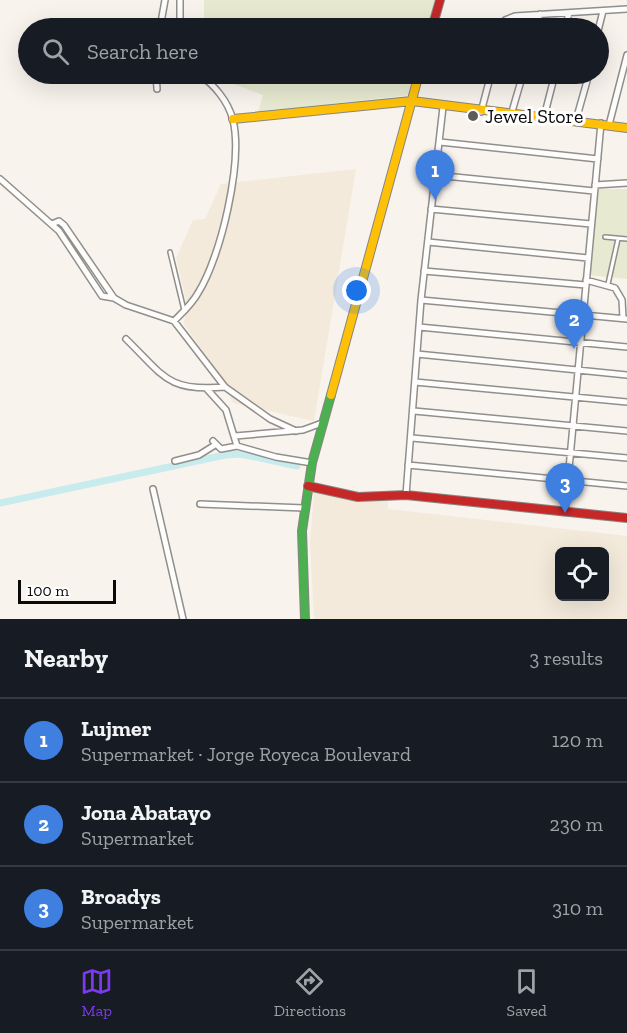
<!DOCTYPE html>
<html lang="en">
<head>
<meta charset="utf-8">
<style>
  body { margin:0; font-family:"Zilla Slab",serif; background:#20242c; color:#f1f3f6 }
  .controls { position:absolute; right:18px; bottom:18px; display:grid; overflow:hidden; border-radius:9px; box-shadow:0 6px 24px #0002 }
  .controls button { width:54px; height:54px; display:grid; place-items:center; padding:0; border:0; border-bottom:2px solid #363941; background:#171b24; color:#f1f3f6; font:30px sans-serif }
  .scale { position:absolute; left:18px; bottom:15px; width:98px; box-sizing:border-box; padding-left:6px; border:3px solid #0a0a0a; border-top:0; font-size:16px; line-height:21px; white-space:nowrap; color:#0a0a0a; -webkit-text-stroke:4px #fff; paint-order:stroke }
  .you { position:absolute; left:357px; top:291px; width:21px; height:21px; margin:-15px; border:4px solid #fff; border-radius:50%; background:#1a73e8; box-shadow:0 0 0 9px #1a73e833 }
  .badge { display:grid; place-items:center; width:39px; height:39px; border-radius:50%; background:#7c3aed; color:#fff; font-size:20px; font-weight:700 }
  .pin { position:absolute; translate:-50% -50px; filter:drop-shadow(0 2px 3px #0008) }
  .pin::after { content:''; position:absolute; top:32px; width:21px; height:18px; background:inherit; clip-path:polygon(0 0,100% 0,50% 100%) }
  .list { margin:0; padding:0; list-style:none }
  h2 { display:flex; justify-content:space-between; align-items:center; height:78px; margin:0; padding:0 24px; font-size:26px }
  h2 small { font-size:20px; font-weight:400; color:#9ea1a6 }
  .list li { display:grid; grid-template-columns:39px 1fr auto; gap:18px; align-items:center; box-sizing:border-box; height:84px; padding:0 24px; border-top:2px solid #363941 }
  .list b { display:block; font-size:22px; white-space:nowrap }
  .list p { margin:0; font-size:20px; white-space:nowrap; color:#9ea1a6 }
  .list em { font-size:20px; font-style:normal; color:#9ea1a6 }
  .icon { flex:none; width:33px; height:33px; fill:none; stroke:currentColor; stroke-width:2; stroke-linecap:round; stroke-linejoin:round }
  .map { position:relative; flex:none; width:627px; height:619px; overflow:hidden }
  .search { position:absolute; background:#171b24; box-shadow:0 6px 24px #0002; left:18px; right:18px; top:18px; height:66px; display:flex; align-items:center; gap:15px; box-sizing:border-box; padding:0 21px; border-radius:33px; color:#9ea1a6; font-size:22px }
  .sheet { height:330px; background:#171b24 }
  nav { display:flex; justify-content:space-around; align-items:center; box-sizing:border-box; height:84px; border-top:2px solid #363941; background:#171b24; font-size:16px; color:#9ea1a6 }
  nav a { display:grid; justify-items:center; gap:3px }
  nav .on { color:#7c3aed }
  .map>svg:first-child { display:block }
  .farmland { fill:#f3eadb; fill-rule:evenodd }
  .green { fill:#e7ead0 }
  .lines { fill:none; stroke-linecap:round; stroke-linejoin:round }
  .canal { stroke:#c8ebee; stroke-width:7 }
  .lane-casing { stroke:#918f8c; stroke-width:6 }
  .street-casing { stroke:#918f8c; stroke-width:8 }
  .fast-casing { stroke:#888683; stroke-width:10 }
  .slow-casing { stroke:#888683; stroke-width:10 }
  .jam-casing { stroke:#888683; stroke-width:10 }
  .lane { stroke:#fefdfc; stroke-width:3 }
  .street { stroke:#fefdfc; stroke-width:5 }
  .fast { stroke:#4caf50; stroke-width:8 }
  .slow { stroke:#ffc107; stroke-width:8 }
  .jam { stroke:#c62828; stroke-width:8 }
  .poi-dot { fill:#5d5c59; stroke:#fff; stroke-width:2 }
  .labels { text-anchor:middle; stroke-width:6; stroke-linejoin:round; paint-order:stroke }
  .poi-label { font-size:20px; fill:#0a0a0a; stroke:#fff; text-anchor:start }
</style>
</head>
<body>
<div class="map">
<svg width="627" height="619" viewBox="0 0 627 619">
  <rect width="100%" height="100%" fill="#f8f3ed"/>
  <path class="farmland" d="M356 169 314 421 233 403 223 381 184 324 187 304 176 258 193 220 205 219 221 184Z
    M314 492 353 499H388V509L627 536V619H314L310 542ZM560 552H604V596H560Z"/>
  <path class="green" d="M204 0H437L429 28H204Z
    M207 74H416L410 95 258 112 263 95Z
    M598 189H627V279L589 275Z"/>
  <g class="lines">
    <path class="canal" d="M0 503 225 455 241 454 297 466"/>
    <defs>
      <path id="lane" d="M605 237 627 239
        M170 252 184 310
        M608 284 618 239"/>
      <path id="street" d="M180 27V0
        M160 28 165 0
        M502 28 505 20 515 16 627 9
        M536 28 540 14
        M565 28 569 13
        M598 31 603 11
        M156 74 157 89
        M481 112 491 74
        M511 115 523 74
        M544 117 555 74
        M576 120 589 74
        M609 125 627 55
        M440 142 598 159
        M435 175 594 191
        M0 179 59 231 102 296 114 298
        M595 185 627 183
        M431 209 591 224
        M52 224 59 221 64 225 114 298 126 305 174 321 225 387 270 419 296 431
        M428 242 588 258
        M424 271 586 285
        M586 280 615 288 622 300 623 318
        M421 300 627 319
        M174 321C183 312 192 304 198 293 221 257 243 162 233 120 228 101 214 84 198 74
        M419 327 627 347
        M126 339C164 376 167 392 225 387
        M417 354 627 375
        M415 382 627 402
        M206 388 226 410 237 446
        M414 411 627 431
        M235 436 303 430 322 423
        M412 438 627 458
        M213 441 221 449 237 446 276 457 312 463
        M175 461 199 455 215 445
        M408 465 627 486
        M153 489 183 619
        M406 495 421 300 443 107
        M200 504 304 508
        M565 512 601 123"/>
      <path id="fast" d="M305 619 302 531 312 463 331 395"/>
      <path id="slow" d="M233 119 412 101 627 128
        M331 395 419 74"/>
      <path id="jam" d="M432 28 440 0
        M308 486 358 497 406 495 627 518"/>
    </defs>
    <use href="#lane" class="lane-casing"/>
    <use href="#street" class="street-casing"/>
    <use href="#fast" class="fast-casing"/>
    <use href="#slow" class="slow-casing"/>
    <use href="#jam" class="jam-casing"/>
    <use href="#lane" class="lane"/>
    <use href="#street" class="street"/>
    <use href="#fast" class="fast"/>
    <use href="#slow" class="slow"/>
    <use href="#jam" class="jam"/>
  </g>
  <circle class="poi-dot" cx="473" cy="116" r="6"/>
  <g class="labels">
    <g class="poi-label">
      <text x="485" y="123">Jewel Store</text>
    </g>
  </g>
</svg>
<div class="controls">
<button><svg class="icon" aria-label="locate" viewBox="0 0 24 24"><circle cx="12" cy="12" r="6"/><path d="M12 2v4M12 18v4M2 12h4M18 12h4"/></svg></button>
</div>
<div class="scale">100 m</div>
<div class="you"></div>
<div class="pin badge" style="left:435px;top:200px;background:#3f7fe0">1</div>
<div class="pin badge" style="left:574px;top:349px;background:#3f7fe0">2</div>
<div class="pin badge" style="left:565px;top:513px;background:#3f7fe0">3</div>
<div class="search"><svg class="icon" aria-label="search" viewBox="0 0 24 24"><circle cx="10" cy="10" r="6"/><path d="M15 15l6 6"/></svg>Search here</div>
</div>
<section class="sheet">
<h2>Nearby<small>3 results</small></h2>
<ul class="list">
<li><span class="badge" style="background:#3f7fe0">1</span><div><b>Lujmer</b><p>Supermarket · Jorge Royeca Boulevard</p></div><em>120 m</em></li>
<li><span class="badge" style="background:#3f7fe0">2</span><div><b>Jona Abatayo</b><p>Supermarket</p></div><em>230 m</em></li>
<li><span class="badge" style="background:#3f7fe0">3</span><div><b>Broadys</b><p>Supermarket</p></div><em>310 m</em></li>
</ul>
</section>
<nav>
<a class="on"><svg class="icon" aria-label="map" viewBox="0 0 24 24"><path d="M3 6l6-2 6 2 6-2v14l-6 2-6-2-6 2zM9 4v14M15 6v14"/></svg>Map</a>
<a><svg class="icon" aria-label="directions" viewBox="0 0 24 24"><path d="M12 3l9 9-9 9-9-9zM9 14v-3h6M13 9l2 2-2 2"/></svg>Directions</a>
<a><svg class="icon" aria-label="saved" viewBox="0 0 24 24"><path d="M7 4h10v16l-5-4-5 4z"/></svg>Saved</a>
</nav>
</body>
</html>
